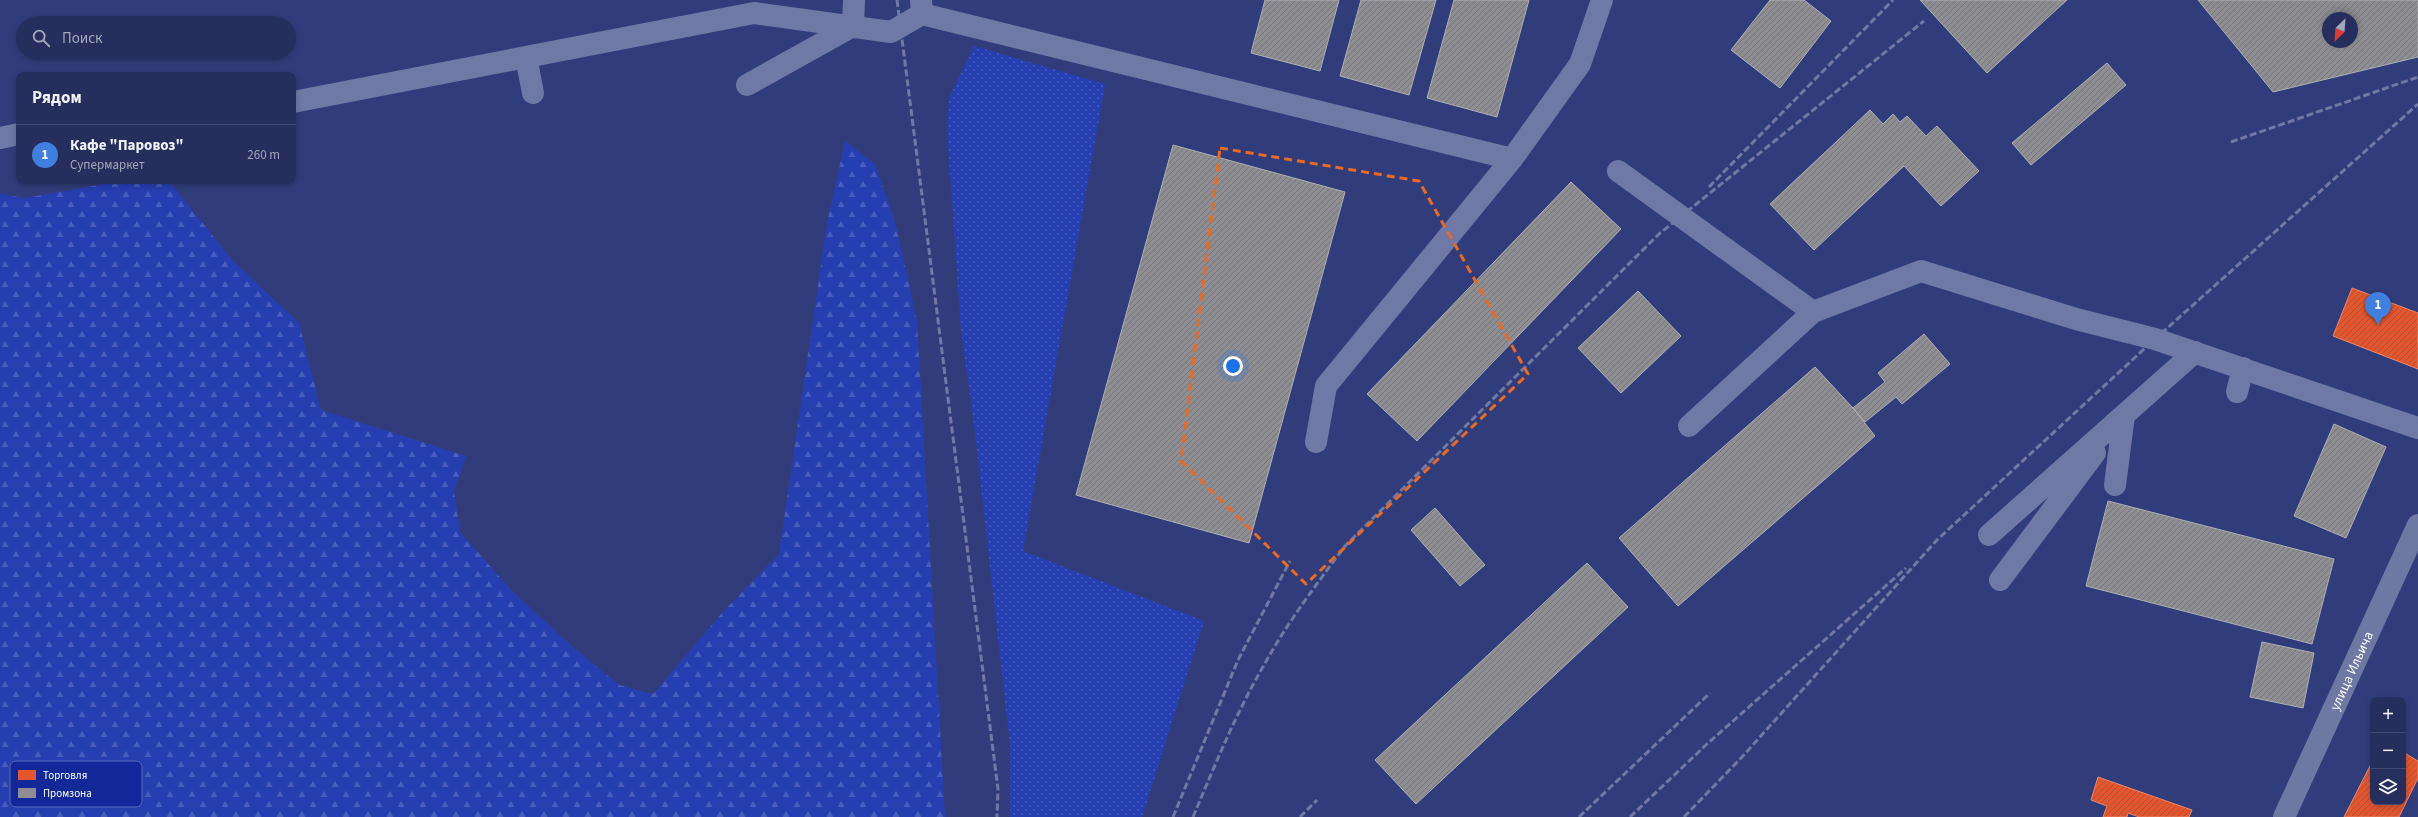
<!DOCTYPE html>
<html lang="ru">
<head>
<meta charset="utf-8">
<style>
  body { margin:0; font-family:"Source Sans 3",sans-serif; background:#2d3662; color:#f1f3f6 }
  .controls { position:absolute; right:12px; bottom:12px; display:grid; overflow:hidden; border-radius:8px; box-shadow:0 2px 6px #0003 }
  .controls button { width:36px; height:36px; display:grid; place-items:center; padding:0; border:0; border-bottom:1px solid #424a72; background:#252e5c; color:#f1f3f6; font:20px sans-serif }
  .compass { position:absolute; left:2322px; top:12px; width:36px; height:36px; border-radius:50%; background:#252e5c; box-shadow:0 2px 6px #0003; rotate:205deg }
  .you { position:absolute; left:1233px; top:366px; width:14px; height:14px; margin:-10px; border:3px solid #fff; border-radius:50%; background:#1a73e8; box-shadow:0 0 0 6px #1a73e833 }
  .badge { display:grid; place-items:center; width:26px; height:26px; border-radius:50%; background:#95b2f1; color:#fff; font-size:13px; font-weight:700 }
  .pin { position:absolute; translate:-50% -33px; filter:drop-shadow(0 1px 2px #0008) }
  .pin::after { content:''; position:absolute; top:21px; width:14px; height:12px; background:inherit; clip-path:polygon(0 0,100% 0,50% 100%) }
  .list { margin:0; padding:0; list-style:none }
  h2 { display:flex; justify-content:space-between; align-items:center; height:52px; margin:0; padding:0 16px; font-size:17px }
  h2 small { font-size:13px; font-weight:400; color:#a3a8bb }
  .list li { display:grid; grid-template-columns:26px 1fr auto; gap:12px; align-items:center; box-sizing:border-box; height:60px; padding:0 16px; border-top:1px solid #424a72 }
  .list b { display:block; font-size:15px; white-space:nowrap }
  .list p { margin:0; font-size:13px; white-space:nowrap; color:#a3a8bb }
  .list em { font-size:13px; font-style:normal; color:#a3a8bb }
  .icon { flex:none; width:22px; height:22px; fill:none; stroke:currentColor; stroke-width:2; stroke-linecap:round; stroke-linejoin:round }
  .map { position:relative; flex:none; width:2418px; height:817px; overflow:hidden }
  .search { position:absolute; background:#252e5c; box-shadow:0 2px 6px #0003; left:16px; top:16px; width:280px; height:44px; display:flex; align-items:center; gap:10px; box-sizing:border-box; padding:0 14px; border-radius:22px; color:#a3a8bb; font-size:15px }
  .panel { position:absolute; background:#252e5c; box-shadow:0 2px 6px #0003; left:16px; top:72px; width:280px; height:112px; border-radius:8px }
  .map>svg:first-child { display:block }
  .grass { fill:url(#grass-dots) }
  .forest { fill:url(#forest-firs) }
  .shops { fill:url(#shops-hatch); stroke:#ec896d }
  .industry { fill:url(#industry-hatch); stroke:#afafb3; fill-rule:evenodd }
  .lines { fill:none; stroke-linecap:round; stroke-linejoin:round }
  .minor { stroke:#7078a5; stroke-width:22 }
  .major { stroke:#6e78a3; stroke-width:22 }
  .rail { stroke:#7178a4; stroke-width:3; stroke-dasharray:7 3; stroke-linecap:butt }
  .marked { fill:none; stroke:#ea6a24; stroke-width:3; stroke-dasharray:8 5; stroke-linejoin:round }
  .labels { text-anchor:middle; stroke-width:4; stroke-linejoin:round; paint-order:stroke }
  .street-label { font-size:14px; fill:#fff; stroke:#122899 }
  .key { fill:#122899; stroke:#5968b8; stroke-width:1 }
  .key-label { font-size:11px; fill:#fff }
</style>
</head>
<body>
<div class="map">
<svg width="2418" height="817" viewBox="0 0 2418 817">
  <defs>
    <pattern id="grass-dots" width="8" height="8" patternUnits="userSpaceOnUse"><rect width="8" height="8" fill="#263fb0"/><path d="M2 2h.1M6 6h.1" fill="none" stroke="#475cbc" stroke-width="1.8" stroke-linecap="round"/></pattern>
    <pattern id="forest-firs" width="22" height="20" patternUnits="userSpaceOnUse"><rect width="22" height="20" fill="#263fb0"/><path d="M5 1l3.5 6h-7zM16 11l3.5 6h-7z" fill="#475cbc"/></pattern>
    <pattern id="shops-hatch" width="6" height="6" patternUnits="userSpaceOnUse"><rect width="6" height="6" fill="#e4572e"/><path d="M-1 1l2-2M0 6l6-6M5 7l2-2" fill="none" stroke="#af5338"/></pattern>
    <pattern id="industry-hatch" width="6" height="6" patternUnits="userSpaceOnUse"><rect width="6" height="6" fill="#8d8d92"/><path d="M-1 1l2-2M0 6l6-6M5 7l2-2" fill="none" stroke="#76767a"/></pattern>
  </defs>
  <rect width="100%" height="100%" fill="#313d7a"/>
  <path class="grass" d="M974 46 1105 84 1023 551 1204 621 1142 817H1010V745L974 424 961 331 947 129 949 98Z"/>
  <path class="forest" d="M845 141 875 164 895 222 917 321 945 817H0V194L25 198 121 181H169L232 260 299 323 321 410 466 456 454 491 460 532 511 590 574 648 619 685 653 694 722 613 779 554 827 223Z"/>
  <path class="shops" d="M2352 288 2418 313V369L2333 336Z
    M2403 752 2418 761V778L2399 817H2344L2373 760V802H2403Z
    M2098 777 2192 810 2189 817H2139L2128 813 2127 817H2103L2107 806 2091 800Z"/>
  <path class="industry" d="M1265 0H1339L1320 71 1251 53Z
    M1361 0H1436L1409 95 1340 76Z
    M1454 0H1529L1497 117 1427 98Z
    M1770 0H1804L1831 21 1780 88 1731 50Z
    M1920 0H2067L1987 73Z
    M2198 0H2418V57L2273 92ZM2328 18H2352V42H2328Z
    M2107 63 2126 85 2031 165 2012 143Z
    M1870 110 1883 124 1893 114 1900 122 1907 116 1926 136 1937 126 1979 171 1941 206 1904 166 1814 250 1770 204Z
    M1173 145 1345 192 1249 543 1076 495Z
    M1571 182 1621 229 1417 441 1367 394Z
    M1638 291 1681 336 1621 393 1578 348Z
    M1924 334 1950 364 1902 404 1896 397 1865 422 1853 408 1885 382 1878 373Z
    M1815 367 1853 408 1875 436 1678 606 1619 538Z
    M2334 424 2386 447 2346 538 2294 516Z
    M2108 501 2334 559 2312 644 2086 586Z
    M1435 508 1485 565 1460 586 1411 530Z
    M1587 563 1628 607 1416 804 1375 760Z
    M2262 642 2314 653 2303 708 2250 697Z"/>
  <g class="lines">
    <path class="minor" d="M922 14 1512 159
      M526 57 533 93
      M747 85 853 26 854 0
      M293 102 754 13 891 32 922 14 921 0
      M0 138 19 134
      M1618 171 1813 312
      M2237 392 2243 368
      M1689 426 1813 312 1921 271 2076 319 2155 339 2418 428
      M1316 442 1326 386 1512 159 1580 64 1602 0
      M2115 485 2124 415
      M1989 535 2195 352
      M2000 580 2095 453"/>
    <path class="major" id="s1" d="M2284 817 2418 525"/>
    <path class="rail" d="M897 0 998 789 997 817
      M2231 142 2418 77
      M1709 187 1893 0
      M1173 817 1238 660 1290 561
      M1193 817C1215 765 1236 713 1264 665 1287 623 1316 585 1345 546L1659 234 1924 21
      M1300 817 1317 800
      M1579 817 1710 693
      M1630 817 1707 744 1906 568
      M1684 817 1742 757 1937 540 2155 339 2418 104"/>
  </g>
  <path class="marked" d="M1220 148 1419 181 1528 374 1306 584 1181 461Z"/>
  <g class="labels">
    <g class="street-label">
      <text dy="5" stroke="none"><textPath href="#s1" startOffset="161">улица Ильича</textPath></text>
    </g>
  </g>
  <rect x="10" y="761" width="132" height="46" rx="6" class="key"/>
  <rect x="18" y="770" width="18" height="10" fill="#e4572e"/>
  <rect x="18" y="788" width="18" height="10" fill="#8d8d92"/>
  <g class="key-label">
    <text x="43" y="779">Торговля</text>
    <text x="43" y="797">Промзона</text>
  </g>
</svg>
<div class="controls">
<button>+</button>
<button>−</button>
<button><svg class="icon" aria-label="layers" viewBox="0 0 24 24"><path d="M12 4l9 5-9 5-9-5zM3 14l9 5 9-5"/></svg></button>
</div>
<svg class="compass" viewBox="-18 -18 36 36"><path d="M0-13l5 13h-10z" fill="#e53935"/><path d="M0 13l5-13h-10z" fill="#a3a8bb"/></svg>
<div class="you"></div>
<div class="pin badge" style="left:2378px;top:325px;background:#3f7fe0">1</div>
<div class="search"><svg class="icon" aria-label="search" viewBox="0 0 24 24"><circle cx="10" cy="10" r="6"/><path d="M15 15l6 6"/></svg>Поиск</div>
<section class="panel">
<h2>Рядом<small></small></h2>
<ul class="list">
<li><span class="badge" style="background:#3f7fe0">1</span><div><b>Кафе &quot;Паровоз&quot;</b><p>Супермаркет</p></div><em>260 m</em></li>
</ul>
</section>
</div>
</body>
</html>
